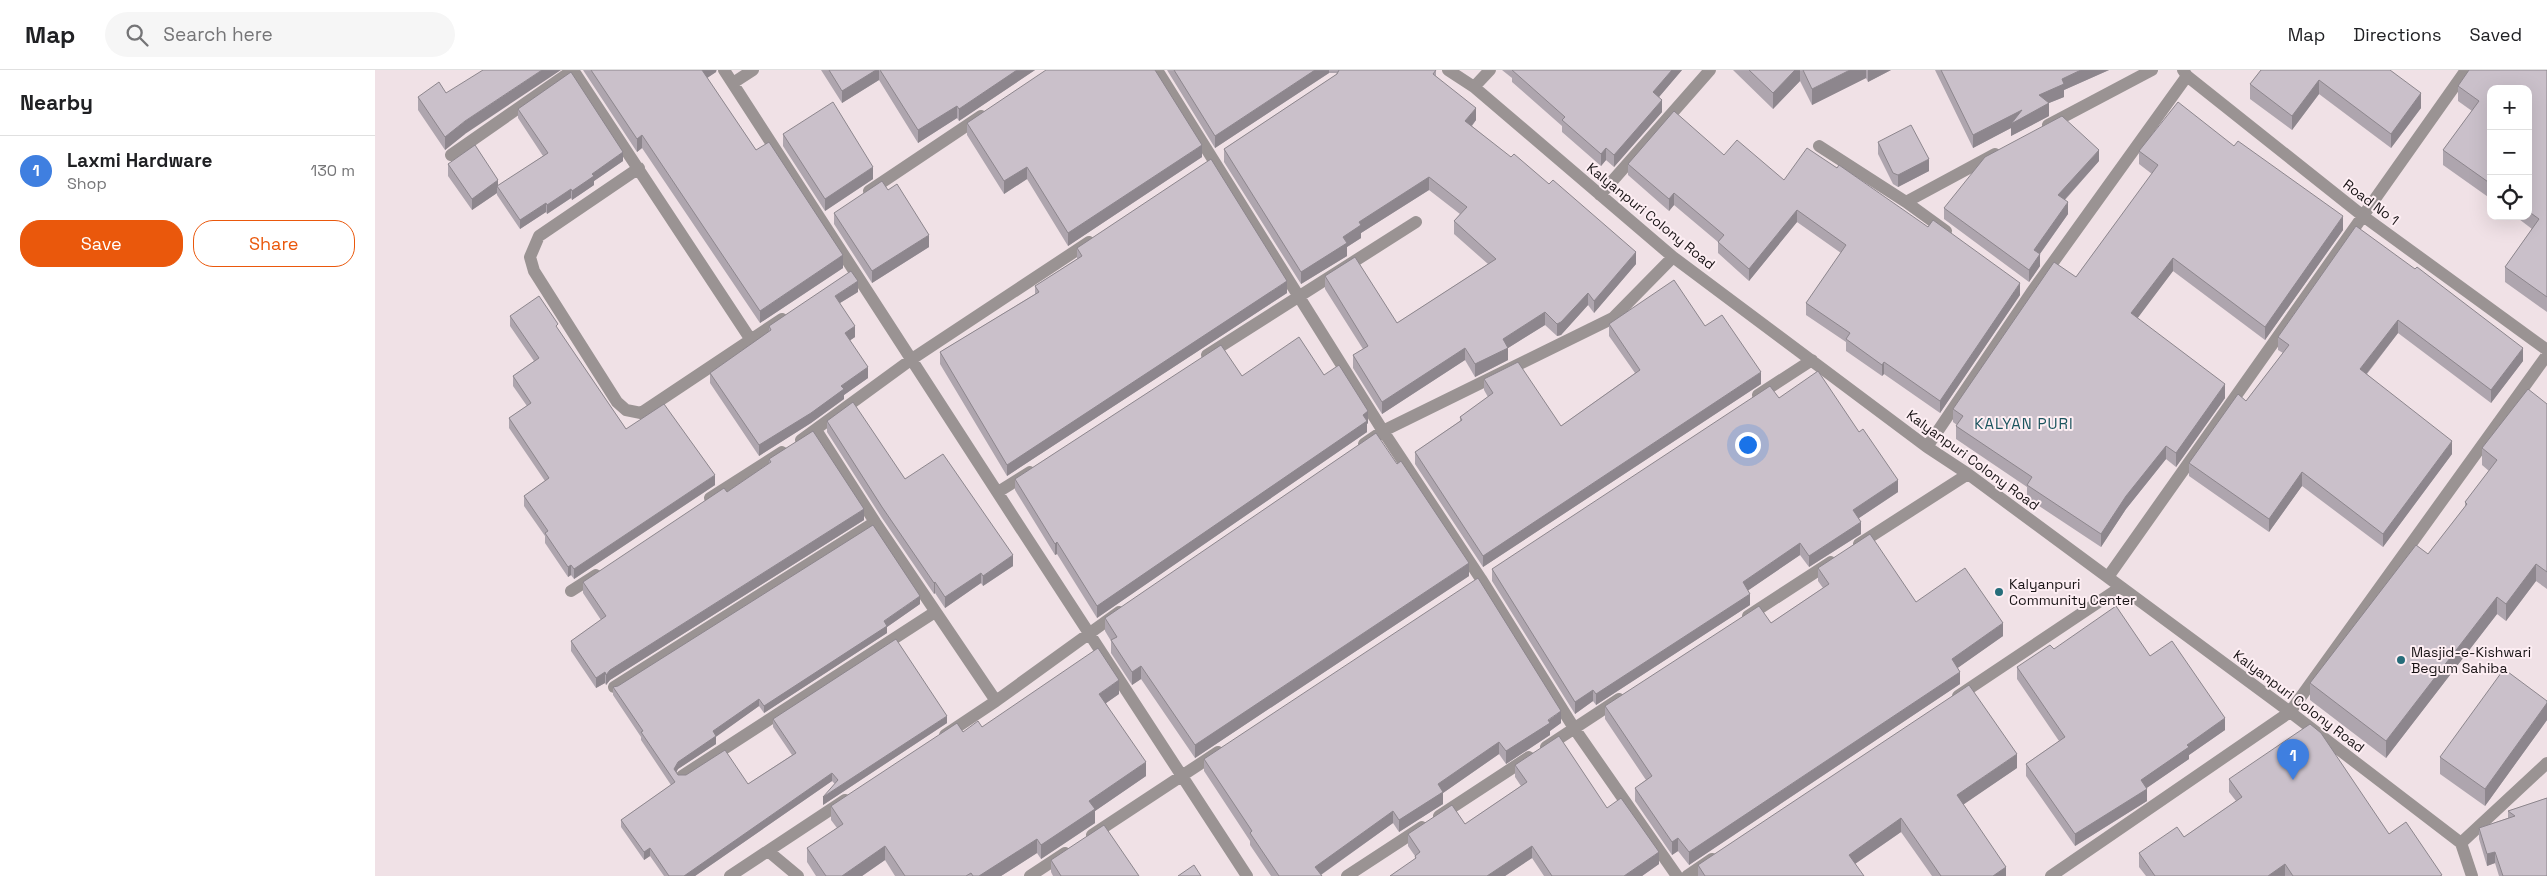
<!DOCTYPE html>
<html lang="en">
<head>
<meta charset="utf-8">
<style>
  body { margin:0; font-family:"Space Grotesk",sans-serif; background:#f6f6f6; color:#202124 }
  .controls { position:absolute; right:15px; top:15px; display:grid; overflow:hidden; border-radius:10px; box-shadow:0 5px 20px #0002 }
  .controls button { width:45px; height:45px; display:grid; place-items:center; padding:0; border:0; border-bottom:1px solid #e0e0e0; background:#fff; color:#202124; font:25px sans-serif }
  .you { position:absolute; left:1372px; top:374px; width:18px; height:18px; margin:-12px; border:4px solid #fff; border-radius:50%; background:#1a73e8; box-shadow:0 0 0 8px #1a73e833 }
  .badge { display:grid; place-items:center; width:32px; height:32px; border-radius:50%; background:#ea580c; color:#fff; font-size:16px; font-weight:700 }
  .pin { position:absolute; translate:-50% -41px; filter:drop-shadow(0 1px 2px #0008) }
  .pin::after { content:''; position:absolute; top:26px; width:18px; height:15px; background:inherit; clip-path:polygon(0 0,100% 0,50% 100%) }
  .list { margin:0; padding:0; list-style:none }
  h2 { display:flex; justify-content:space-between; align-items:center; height:65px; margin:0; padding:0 20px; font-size:21px }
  h2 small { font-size:16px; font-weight:400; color:#757577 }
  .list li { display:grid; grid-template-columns:32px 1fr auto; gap:15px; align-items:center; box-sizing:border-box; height:70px; padding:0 20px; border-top:1px solid #e0e0e0 }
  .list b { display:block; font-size:19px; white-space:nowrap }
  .list p { margin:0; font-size:16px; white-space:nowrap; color:#757577 }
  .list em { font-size:16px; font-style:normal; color:#757577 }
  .actions { display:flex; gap:10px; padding:15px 20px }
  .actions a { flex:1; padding:11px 0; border:1px solid #ea580c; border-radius:20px; text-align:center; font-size:18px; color:#ea580c }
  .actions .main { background:#ea580c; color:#fff }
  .icon { flex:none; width:28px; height:28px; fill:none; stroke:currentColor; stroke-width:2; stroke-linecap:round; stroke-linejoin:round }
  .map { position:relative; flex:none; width:2172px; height:806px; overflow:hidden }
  header { display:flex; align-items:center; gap:30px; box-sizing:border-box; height:70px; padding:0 25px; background:#fff; border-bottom:1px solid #e0e0e0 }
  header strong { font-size:24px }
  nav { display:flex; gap:28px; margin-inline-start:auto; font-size:18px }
  .search { width:350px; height:45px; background:#f6f6f6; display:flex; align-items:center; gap:12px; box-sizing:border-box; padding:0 18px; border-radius:28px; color:#757577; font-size:19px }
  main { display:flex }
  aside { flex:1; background:#fff }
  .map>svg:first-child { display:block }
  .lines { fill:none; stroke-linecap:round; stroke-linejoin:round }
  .minor { stroke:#9a9393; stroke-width:12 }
  .wall { fill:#aea5ae }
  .shaded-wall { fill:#8d868d }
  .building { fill:#cac0ca; stroke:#8d868d }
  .poi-dot { fill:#266d7a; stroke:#fdeef3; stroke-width:2 }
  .labels { text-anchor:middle; stroke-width:4; stroke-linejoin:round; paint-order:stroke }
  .street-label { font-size:14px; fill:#191416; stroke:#fdeef3 }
  .poi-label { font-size:14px; fill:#191416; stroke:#fdeef3; text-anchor:start }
  .neighbourhood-label { font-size:15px; letter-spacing:1px; fill:#1b545e; stroke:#fdeef3 }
</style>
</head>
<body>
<header>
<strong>Map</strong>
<div class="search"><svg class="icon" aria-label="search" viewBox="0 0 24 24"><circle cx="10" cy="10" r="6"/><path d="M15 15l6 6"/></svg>Search here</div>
<nav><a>Map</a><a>Directions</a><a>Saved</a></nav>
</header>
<main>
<aside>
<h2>Nearby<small></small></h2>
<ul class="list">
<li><span class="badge" style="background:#3f7fe0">1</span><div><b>Laxmi Hardware</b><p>Shop</p></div><em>130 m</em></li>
</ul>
<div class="actions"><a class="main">Save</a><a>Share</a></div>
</aside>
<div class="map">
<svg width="2172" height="806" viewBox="0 0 2172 806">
  <rect width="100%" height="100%" fill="#f0e1e6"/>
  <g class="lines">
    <path class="minor" d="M198 0 376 270
      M349 0C524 269 696 538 872 806
      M782 0 1008 361 1106 509 1199 658 1302 806
      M1073 0 1099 17 1298 187 1552 377 1593 404 1915 642 2086 773 2097 806
      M1808 0 1812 6 1988 146 2172 280
      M358 13 378 0
      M1099 17 1115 0
      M1673 55 1777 0
      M1444 76 1531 132 1571 161
      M76 85 198 0
      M264 98 164 166 155 187 159 201 242 332 251 340 266 343 407 249
      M494 121 606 46
      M1225 125 1335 0
      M1531 132 1620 84
      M832 285 1041 152
      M1383 325 1437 290
      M441 360 500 452 621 631
      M426 370 537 289 714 172
      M989 374 1008 361 1238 248 1298 187
      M1552 377 1656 223 1812 6
      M623 422 655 402
      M335 428 407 382
      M1484 474 1593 404
      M1733 507 2091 0
      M196 521 221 505
      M1373 546 1456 492
      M239 617 500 452
      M1583 626 1746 517
      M570 665 621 631 744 542
      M1171 677 1244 629
      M307 706 560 542
      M1064 746 1154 687
      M717 765 843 682
      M2086 773 2172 693
      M393 781 423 806
      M355 806 470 730
      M655 806 690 783
      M972 806 1047 757
      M1312 806 1337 789
      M1676 806 1915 642 2172 285"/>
  </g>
  <path class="wall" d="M208 0H342L341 2 332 8 381 80 468 198 385 253 267 78 262 82Z
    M446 0H660L584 51 582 48 543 73 504 10 467 33Z
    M792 0H1061V6L1101 50 1097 56 1261 194 1219 243 1213 235 1186 265 1182 266 1170 255 1133 278V290L1100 307 1090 290 1007 344 978 298V285L988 279 950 219V206L1022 253 1113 194 1079 164V151L1085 144 1054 120 986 163V168L972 177V186L926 214 849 92V79L962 4 961 3H954L840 78Z
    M1127 0H1307L1284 27 1287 42 1239 97 1231 90 1226 96 1187 62V56L1137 12V8Z
    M1358 0H1516L1493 12 1491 8 1437 35 1425 11 1398 39Z
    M1560 0H1734L1689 20V27L1674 33V46L1636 66V58L1598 78Z
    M1886 0 2046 23V38L2016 78 1944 24 1917 60 1875 29V14Z
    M2172 0V242L2130 212V197L2157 159 2140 146H2153V19H2116V129L2068 95V80L2097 41 2083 31V16Z
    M43 27 90 64 70 80 43 40Z
    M143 39 248 91 219 111V115L197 130 196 128 172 144 171 142 145 159 122 125V123L97 140 73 106V94L123 116 168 86 143 48Z
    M592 53 827 87 693 176 652 109 629 124 592 65Z
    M408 64 498 109 450 141 408 76Z
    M1503 72 1554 101 1523 117 1518 114 1503 84Z
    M1859 76 1968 160 1890 270 1798 201 1762 248 1850 328 1801 397 1791 389 1751 439 1726 477 1652 428V417L1581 369V356L1582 355 1578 352V339L1701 207 1777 104 1764 94V81Z
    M1349 85 1409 110 1645 225 1565 343 1509 304 1507 306 1471 281V272L1431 245V233L1466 183 1422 152 1374 211 1343 183V172L1299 135 1294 141 1253 105V94Z
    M1724 91 1690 130 1693 144 1665 184V196L1654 212 1569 149V138Z
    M513 120 554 177 497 213 459 154V143Z
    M1981 156 2148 291 2116 333 2023 263 1992 304 2077 384 2008 477 1927 416 1894 462 1814 406V393L1871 331 1908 283 1903 280V267Z
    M702 178 912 223 632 406 565 294V282L660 224V216L702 189Z
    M483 222 465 233 480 267 475 270 493 308 469 325V329L436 353 384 386 335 313V303L394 262V256Z
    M135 246 183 260 251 359 340 415 199 509 196 505 193 507 170 473V466L149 436V426L170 411 134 358V348L152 336 138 316V306L159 291 135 256Z
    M1234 254 1386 314 1108 497 1040 394V382L1085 351V347L1113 327 1109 320V309L1186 356 1260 303 1234 266Z
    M949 305 993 353 992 354V362L722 548 682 484 680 485 640 420V409L867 306Z
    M1404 328 1523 422 1484 448 1486 464 1434 497 1425 485 1373 520 1375 535 1221 635 1218 631 1200 644 1117 511V499Z
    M2172 334V519L2161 511 2131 551 2122 544 2011 688 1935 630V613L2053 484 2090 437V432L2114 401 2107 395V378Z
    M452 351 530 409 638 496 608 516 606 513 570 538 560 523 559 524 507 448 452 362Z
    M394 389 489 450 235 610 231 615 230 613 221 618 196 581V571L226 550 208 523V512L352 422 394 393Z
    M1443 498 1541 532 1628 566 1582 598 1585 614 1314 795 1303 781 1297 785 1260 731V718L1271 710 1230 649V636L1396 553 1448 518 1443 511Z
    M1094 506 820 688 766 609 757 615 736 583V571L730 561V548Z
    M545 534 512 557V563L389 643 384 636 341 666V674L303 699 301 702 303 705 373 714 417 685 398 657V649L572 653 448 735 460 714 457 711 320 806H289L275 786 269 790 246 757V750L296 715 266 670V667L238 625V617Z
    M1679 579 1775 586 1850 660 1814 685V689L1771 718 1772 731 1700 776 1651 706V694L1684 671 1642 609V597Z
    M744 624 731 633 771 706 720 741V753L666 789 662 783 626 806H520L510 790 487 806H441L432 792V778L462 758 456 750V736L588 662Z
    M2172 631V650L2110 736 2065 704V687Z
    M1186 653 1175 661V665L1131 694 1124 684 1068 723V734L1024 762 1018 753 946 805 947 806H896L875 775V771L829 701V689Z
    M1140 695 1232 738 1284 794 1267 806H1169L1157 788 1130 806H1015L1040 789V786L1033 776V764L1090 754 1146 716 1140 707Z
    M1642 698 1588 734 1631 806H1557L1526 762 1480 794 1489 806H1323V795Z
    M1854 709 2014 764 2067 806H1771L1764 797V783L1809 767 1861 731 1854 722Z
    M2172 728V806H2124L2120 793 2112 796 2104 769V758L2133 748V741Z
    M676 790 764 806H678L676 802Z"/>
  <path class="shaded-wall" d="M167 0H186L90 64 70 80V67L90 51Z
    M326 0H341V2L326 12Z
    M501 0H504V10L467 33V21Z
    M642 0H660L584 51V39Z
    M940 0H954V3L840 78V66Z
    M1297 0H1307L1278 34V22Z
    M1420 0H1425V11L1398 39V23Z
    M1475 0H1491V8L1437 35V19Z
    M1493 0H1516L1493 12Z
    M1706 0H1734L1689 20V27L1674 33V46L1636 66V58L1598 78V65L1664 25 1687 9Z
    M1944 10V24L1917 60V46Z
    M2046 23V38L2016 78V64Z
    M1287 30V42L1239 97V85Z
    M582 36V48L543 73V60Z
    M1101 38V50L1090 64V51Z
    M267 65V78L262 82V69Z
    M827 75V87L693 176V163Z
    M1231 78V90L1226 96V84Z
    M1724 80V91L1683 137V125Z
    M248 82V91L219 111V115L197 130V121L217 104Z
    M1554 89V101L1523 117V105Z
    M498 97V109L450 141V129Z
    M652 97V109L629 124V111Z
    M1054 107V120L986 163V168L972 177V186L926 214V202L968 167 984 152Z
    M123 110V118L122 116V123L97 140V129Z
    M196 119V128L172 144V135Z
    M1299 123V135L1294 141V129Z
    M1693 132V144L1659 192V180Z
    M171 133V142L145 159V150Z
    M1422 140V152L1374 211V199Z
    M1968 146V160L1890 270V257Z
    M554 165V177L497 213V201Z
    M1261 182V194L1219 243V231Z
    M1665 184V196L1654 212V200Z
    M468 185V198L385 253V241Z
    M1798 188V201L1756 257V243Z
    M483 211V222L460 236V226Z
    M912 211V223L632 406V395Z
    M1645 213V225L1565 343V331Z
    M1213 223V235L1186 265 1182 266V254Z
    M1170 242V255L1133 278V290L1100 307V294L1128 269Z
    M2023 250V263L1985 312V299Z
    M480 256V267L470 274V263Z
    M1090 278V290L1007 344V332Z
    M2148 278V291L2116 333V320Z
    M1509 292V304L1507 306V295Z
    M493 297V308L469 325V329L436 353 384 386V375L466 316Z
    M1386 302V314L1108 497V486Z
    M1850 314V328L1801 397V383Z
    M993 341V353L992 354V362L722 548V536Z
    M2077 371V384L2008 477V464Z
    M1791 376V389L1751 439 1726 477V464L1751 426Z
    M1927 402V416L1894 462V449Z
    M340 405V415L199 509V499Z
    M1523 410V422L1478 452V440Z
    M489 439V450L235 610 231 615V605L235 600Z
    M1486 452V464L1434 497V486Z
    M682 472V484L680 485V474Z
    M1425 473V485L1368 524V512Z
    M638 485V496L608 516V506Z
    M1094 493V506L820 688V675Z
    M2161 494V511L2131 551V534Z
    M196 495V505L193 507V497Z
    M606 503V513L570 538V527Z
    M560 512V523L559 524V513Z
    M1375 524V535L1221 635V624Z
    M545 526V534L512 557V563L389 643V636Z
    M2122 527V544L2011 688V671Z
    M1628 553V566L1577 602V589Z
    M766 596V609L757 615V602Z
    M230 602V613L221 618V608Z
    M1585 602V614L1314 795V782Z
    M744 610V624L724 638V624Z
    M1218 620V631L1200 644V632Z
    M384 629V636L338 669V661Z
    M2172 633V650L2110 736V719Z
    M1186 641V653L1175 661V665L1131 694V681Z
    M572 646V653L448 735V727Z
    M1850 648V660L1814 685V689L1766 722V710L1812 675Z
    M341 666V674L303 699 299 707V699L303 692Z
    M1124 672V684L1068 723V734L1024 762V750L1063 714Z
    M1642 684V698L1582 739V725Z
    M771 692V706L720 741V753L666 789V775L714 731Z
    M457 703V711L320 806H309Z
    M1772 719V731L1700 776V764Z
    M1018 741V753L944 806 940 797Z
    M1526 748V762L1474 798V785Z
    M1303 768V781L1297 785V772Z
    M662 769V783L626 806H604Z
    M510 776V790L487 806H467Z
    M1157 776V788L1130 806H1112Z
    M275 778V786L269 790V782Z
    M1284 782V794L1267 806H1249Z
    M2120 782V793L2112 796V784Z
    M1910 794V806H1893Z
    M1631 797V806H1618Z"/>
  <path class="building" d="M108 0H167L90 51 70 67 43 27 64 12 71 23Z
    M216 0H327L381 80 394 72 468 185 385 241 267 65 262 69Z
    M454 0H501L467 21Z
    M505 0H642L584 39 582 36 543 60Z
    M671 0H780L827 75 693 163 652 97 629 111 592 53Z
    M799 0H940L840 66Z
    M964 0H1061L1058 4 1101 38 1090 51 1136 87 1139 84 1174 114 1178 110 1261 182 1219 231 1213 223 1186 252 1182 254 1170 242 1128 269 1133 278 1100 294 1090 278 1007 332 978 285 993 276 950 206 980 187 1022 253 1121 189 1079 151 1092 137 1054 107 984 152 986 155 968 167 972 173 926 202 849 79 962 4Z
    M1137 0H1297L1278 22 1287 30 1239 85 1231 78 1226 84 1187 50 1190 47Z
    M1374 0H1420L1398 23Z
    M1428 0H1475L1437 19Z
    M1566 0H1706L1687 9 1689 14 1664 25 1674 33 1636 54 1647 40 1598 65Z
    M1886 0H2015L2046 23 2016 64 1944 10 1917 46 1875 14Z
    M2094 0H2172V227L2130 197 2164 149 2153 141V19H2116V114L2068 80 2104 31 2083 16Z
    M196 2 248 82 217 104 219 106 197 121 196 119 172 135 171 133 145 150 122 116 173 83 143 39Z
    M458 32 498 97 450 129 408 64Z
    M1803 32 1859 76 1863 71 1968 146 1890 257 1798 188 1756 243 1850 314 1801 383 1791 376 1751 426 1726 464 1652 415 1657 407 1581 356 1588 346 1578 339 1679 192 1701 207 1783 95 1764 81Z
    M1299 41 1349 85 1362 70 1409 110 1432 78 1462 98 1464 95 1553 157 1558 150 1645 213 1565 331 1509 292 1507 295 1471 269 1475 263 1431 233 1471 175 1422 140 1374 199 1343 172 1349 165 1299 123 1294 129 1253 94Z
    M1687 46 1724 80 1683 125 1693 132 1659 180 1665 184 1654 200 1569 138 1610 87Z
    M1536 55 1554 89 1523 105 1518 103 1503 72Z
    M100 75 123 110 97 129 73 94Z
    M836 89 912 211 632 395 565 282 664 222 660 216 707 186 702 178Z
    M507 111 513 120 522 114 554 165 497 201 459 143Z
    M1981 156 2040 199 2042 197 2148 278 2116 320 2023 250 1985 299 2077 371 2008 464 1927 402 1894 449 1814 393 1863 324 1871 331 1914 275 1903 267Z
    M476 201 483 211 460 226 480 256 470 263 493 297 466 316 469 319 436 343 384 375 335 303 396 260 394 256Z
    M1299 210 1330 256 1347 245 1386 302 1108 486 1040 382 1087 350 1085 347 1118 323 1109 309 1143 292 1186 356 1265 300 1234 254Z
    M164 226 183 254 181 256 251 359 289 334 340 405 199 499 196 495 193 497 170 463 173 461 149 426 174 408 134 348 156 333 138 306 164 288 135 246Z
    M924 267 949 305 964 295 993 341 988 345 992 351 722 536 682 472 680 474 640 409 846 275 867 306Z
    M1443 301 1484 362 1488 359 1523 410 1478 440 1486 452 1434 486 1425 473 1368 512 1375 524 1221 624 1218 620 1200 632 1117 499 1395 316 1404 328Z
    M2153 319 2172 334V502L2161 494 2131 534 2122 527 2011 671 1935 613 2041 475 2053 484 2092 434 2090 432 2122 390 2107 378Z
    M478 332 530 409 568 384 638 485 608 506 606 503 570 527 560 512 559 513 507 437 452 351Z
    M438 361 489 439 235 600 231 605 230 602 221 608 196 571 231 546 208 512 349 418 352 422 396 392 394 389Z
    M1001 363 1022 394 1026 391 1094 493 820 675 766 596 757 602 736 570 742 567 730 548Z
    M498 455 545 526 509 551 512 556 389 636 384 629 338 661 341 666 303 692 299 699 303 705H311L350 680 373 714 421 683 398 649 521 569 572 646 448 727 463 710 457 703 309 806H294L275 778 269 782 246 750 300 712 266 662 268 661 238 617 243 616Z
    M1495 464 1541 532 1590 498 1628 553 1577 589 1585 602 1314 782 1303 768 1297 772 1260 718 1277 706 1230 636 1384 536 1396 553 1454 514 1443 498Z
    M1103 508 1186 641 1173 650 1175 653 1131 681 1124 672 1063 714 1068 722 1024 750 1018 741 940 797 947 806H904L875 763 877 761 829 689Z
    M1741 536 1775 586 1797 571 1850 648 1812 675 1814 677 1766 710 1772 719 1700 764 1651 694 1690 667 1642 597 1675 575 1679 579Z
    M723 578 744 610 724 624 771 692 714 731 720 739 666 775 662 769 604 806H598L596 803 591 806H530L510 776 467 806H451L432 778 468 754 456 736 582 653 588 662 603 651 607 657Z
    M2129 599 2172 631V633L2110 719 2065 687Z
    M1594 615 1642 684 1582 725 1631 797 1618 806H1566L1526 748 1474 785 1489 806H1330L1323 795Z
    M1935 654 1946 663 2014 764 2031 752 2067 805 2065 806H1918L1910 794 1893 806H1780L1764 783 1802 757 1809 767 1867 727 1854 709Z
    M1184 666 1232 738 1246 728 1284 782 1249 806H1177L1157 776 1112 806H1015L1041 788 1040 786 1045 782 1033 764 1077 735 1090 754 1152 712 1140 695Z
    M2172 728V806H2128L2120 782 2112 784 2104 758 2140 746 2133 741Z
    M729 755 764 806H686L676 790Z
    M819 795 826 806H803Z"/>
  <g class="poi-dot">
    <circle cx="1624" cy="522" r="5"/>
    <circle cx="2026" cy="590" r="5"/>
  </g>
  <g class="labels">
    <g class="street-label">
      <text transform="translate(1996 132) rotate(37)" y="5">Road No 1</text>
      <text transform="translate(1276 146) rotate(39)" y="5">Kalyanpuri Colony Road</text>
      <text transform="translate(1598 390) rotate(36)" y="5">Kalyanpuri Colony Road</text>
      <text transform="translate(1924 631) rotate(37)" y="5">Kalyanpuri Colony Road</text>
    </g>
    <g class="poi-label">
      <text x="1634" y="519">Kalyanpuri<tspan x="1634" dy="16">Community Center</tspan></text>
      <text x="2036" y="587">Masjid-e-Kishwari<tspan x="2036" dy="16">Begum Sahiba</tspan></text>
    </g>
    <g class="neighbourhood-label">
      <text x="1649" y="359">KALYAN PURI</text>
    </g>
  </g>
</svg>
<div class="controls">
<button>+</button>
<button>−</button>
<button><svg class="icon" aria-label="locate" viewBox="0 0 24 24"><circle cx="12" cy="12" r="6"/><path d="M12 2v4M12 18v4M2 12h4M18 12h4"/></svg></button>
</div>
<div class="you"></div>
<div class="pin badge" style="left:1918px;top:710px;background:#3f7fe0">1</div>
</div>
</main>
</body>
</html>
